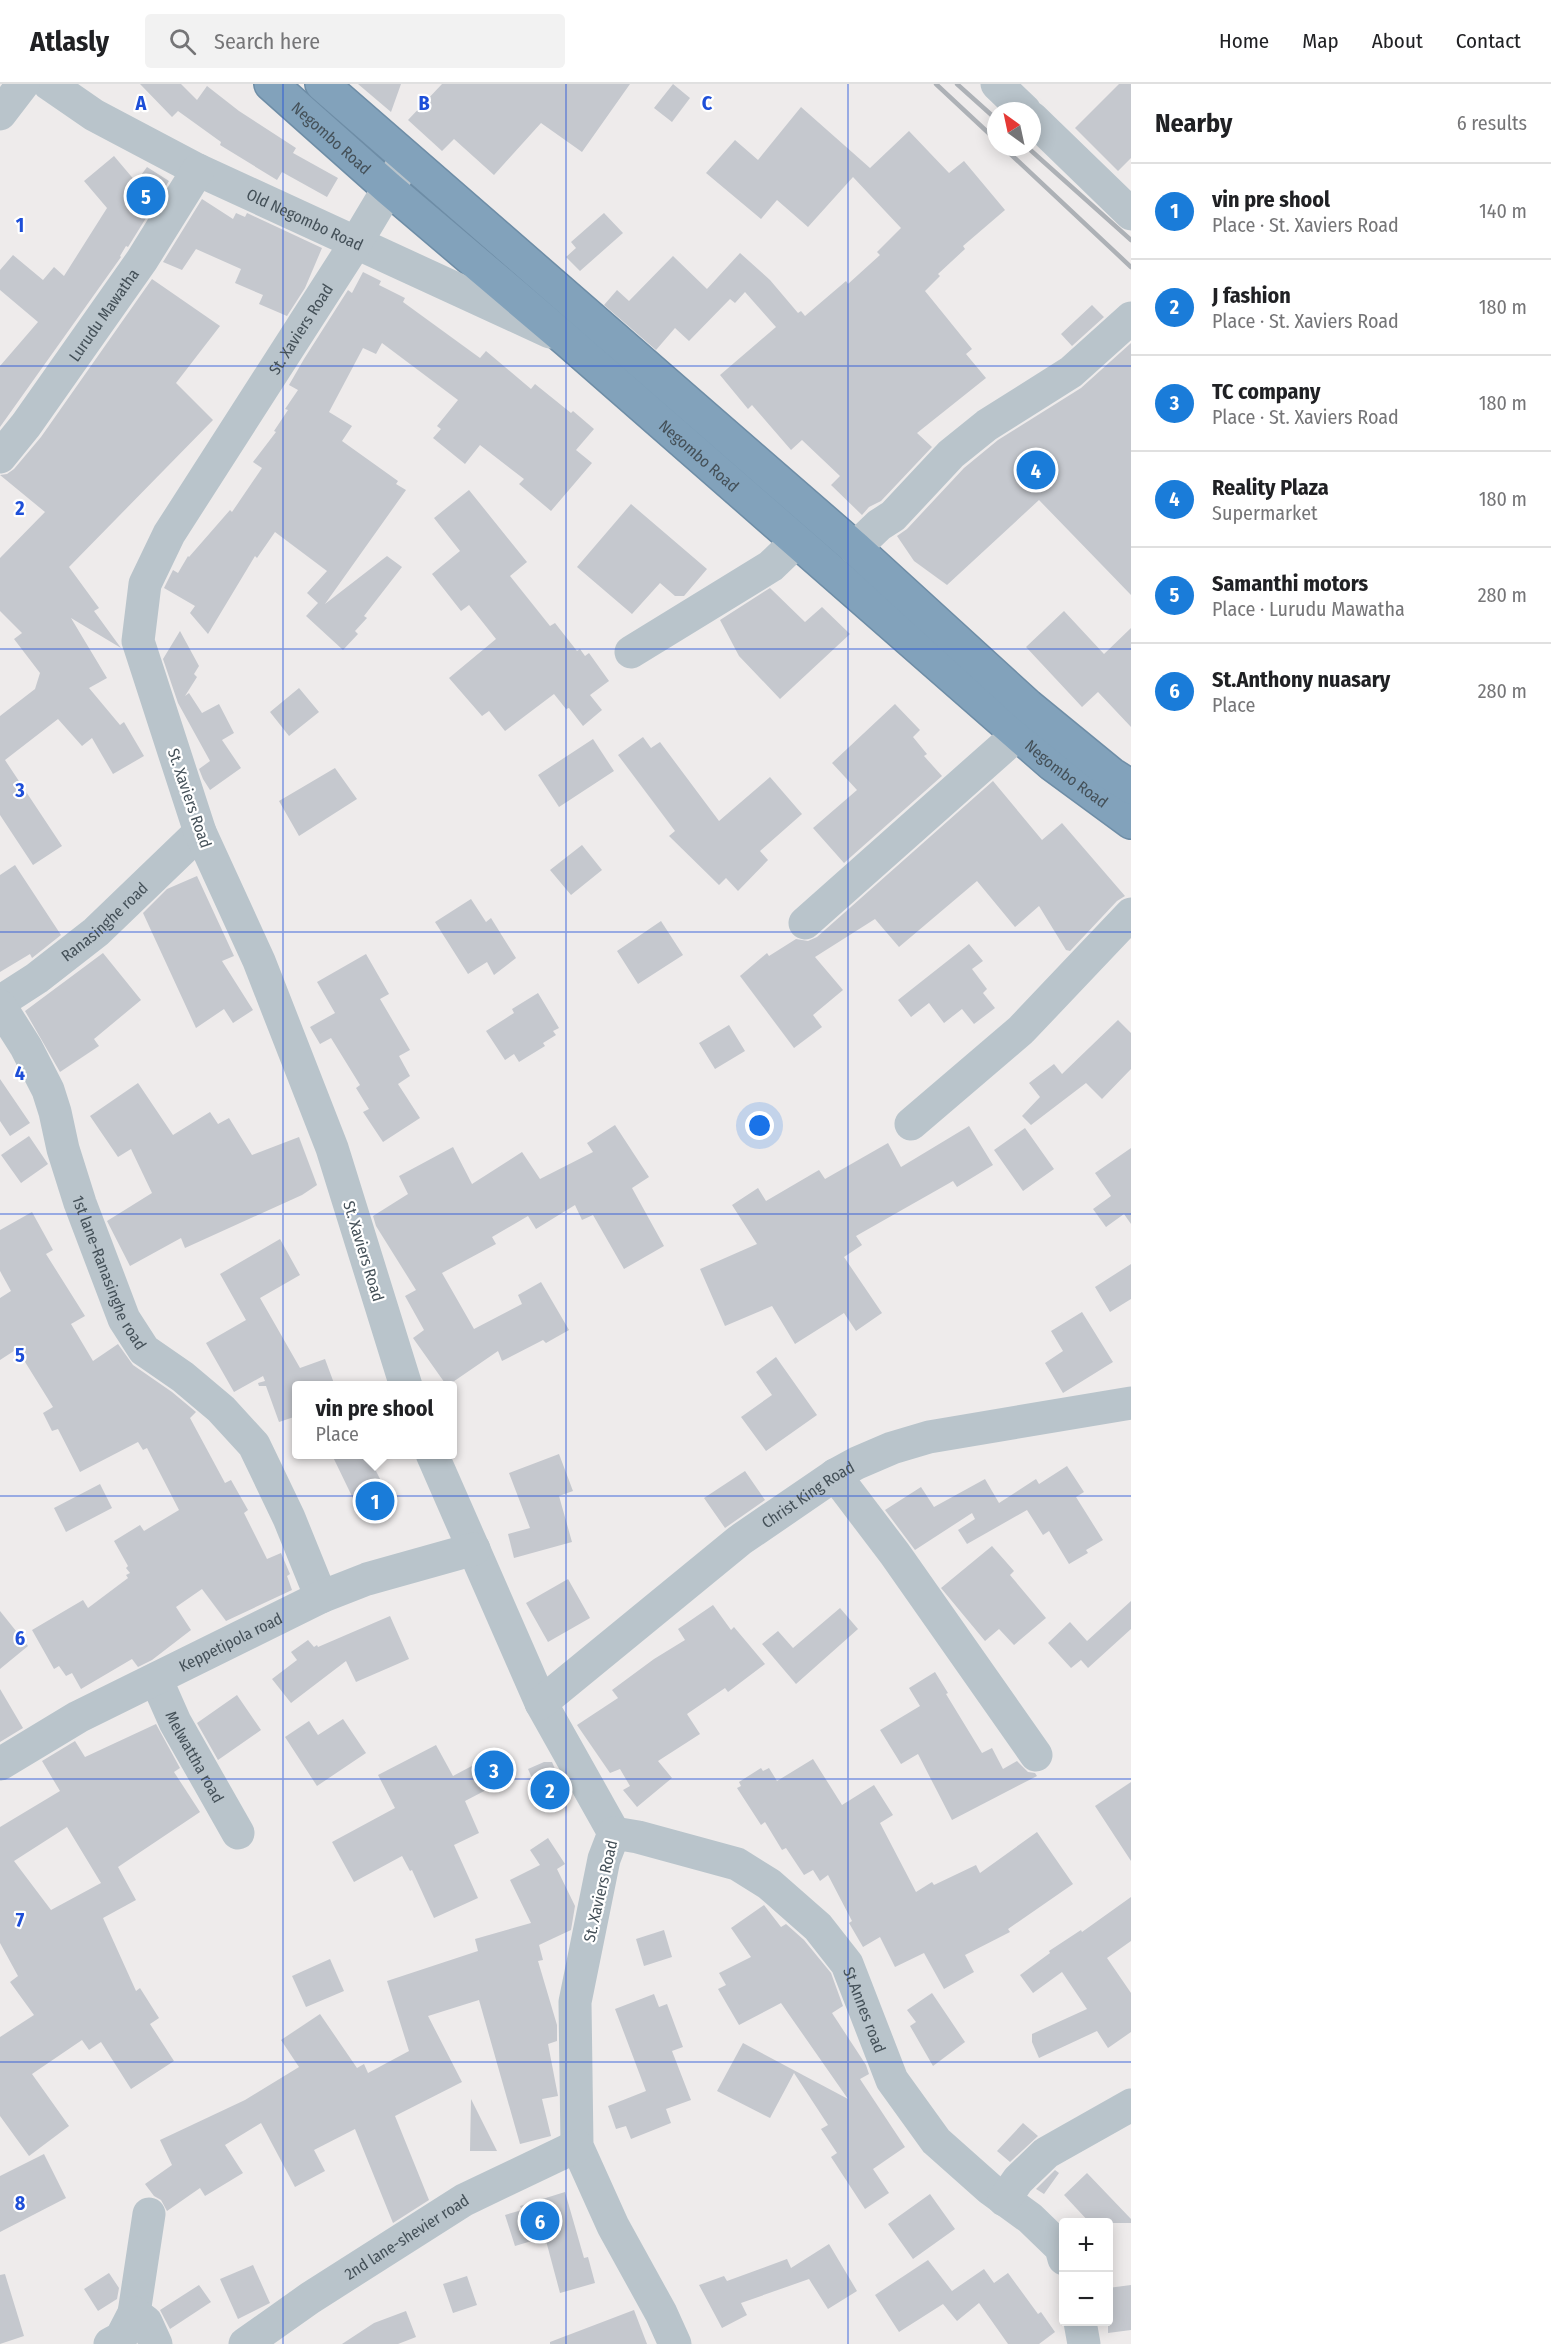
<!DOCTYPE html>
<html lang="en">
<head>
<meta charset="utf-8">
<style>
  body { margin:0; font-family:"Fira Sans Condensed",sans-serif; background:#f2f2f2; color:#202124 }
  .controls { position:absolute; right:18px; bottom:18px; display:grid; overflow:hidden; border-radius:6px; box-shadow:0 3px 15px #0003 }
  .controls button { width:54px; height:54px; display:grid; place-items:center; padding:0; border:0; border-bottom:2px solid #e0e0e0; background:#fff; color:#202124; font:30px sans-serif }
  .compass { position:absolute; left:987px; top:18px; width:54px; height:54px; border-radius:50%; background:#fff; box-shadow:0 3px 15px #0003; rotate:327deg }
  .you { position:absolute; left:760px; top:1042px; width:21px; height:21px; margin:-15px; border:4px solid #fff; border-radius:50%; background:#1a73e8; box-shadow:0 0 0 9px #1a73e833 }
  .badge { display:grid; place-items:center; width:39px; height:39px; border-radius:50%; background:#1a7cd9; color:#fff; font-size:20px; font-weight:700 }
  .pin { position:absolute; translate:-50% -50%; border:3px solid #fff; box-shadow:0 2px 6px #0006 }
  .popup { position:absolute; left:292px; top:1297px; width:165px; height:78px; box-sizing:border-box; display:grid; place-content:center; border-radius:6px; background:#fff; filter:drop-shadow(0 2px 4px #0005); font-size:20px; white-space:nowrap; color:#757577 }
  .popup b { font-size:22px; color:#202124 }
  .popup::after { content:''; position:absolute; left:50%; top:100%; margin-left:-12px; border:12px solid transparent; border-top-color:#fff }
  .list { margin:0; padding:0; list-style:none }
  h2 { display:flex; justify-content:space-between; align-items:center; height:78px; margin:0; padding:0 24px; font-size:26px }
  h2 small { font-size:20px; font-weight:400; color:#757577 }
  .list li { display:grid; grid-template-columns:39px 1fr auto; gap:18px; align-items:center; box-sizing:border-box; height:96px; padding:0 24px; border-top:2px solid #e0e0e0 }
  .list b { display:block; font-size:22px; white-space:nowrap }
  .list p { margin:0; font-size:20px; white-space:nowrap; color:#757577 }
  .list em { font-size:20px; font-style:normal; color:#757577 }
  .icon { flex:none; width:33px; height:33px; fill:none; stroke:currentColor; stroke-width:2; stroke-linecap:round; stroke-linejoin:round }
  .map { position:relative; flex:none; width:1131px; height:2260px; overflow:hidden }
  header { display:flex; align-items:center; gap:36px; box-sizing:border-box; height:84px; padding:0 30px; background:#fff; border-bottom:2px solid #e0e0e0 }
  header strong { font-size:28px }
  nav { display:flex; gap:33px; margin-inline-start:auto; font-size:21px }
  .search { width:420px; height:54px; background:#f2f2f2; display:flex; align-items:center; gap:15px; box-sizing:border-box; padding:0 21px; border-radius:6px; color:#757577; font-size:22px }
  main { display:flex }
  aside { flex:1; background:#fff }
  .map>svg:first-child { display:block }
  .building { fill:#c5c8ce; fill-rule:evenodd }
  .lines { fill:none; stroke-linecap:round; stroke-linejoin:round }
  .highway-casing { stroke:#6e8da6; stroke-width:36 }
  .minor { stroke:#b9c4cb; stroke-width:33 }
  .highway { stroke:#82a2bb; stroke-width:33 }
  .rail { stroke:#adb1b6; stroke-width:4.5 }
  .grid { fill:none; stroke:#1d4ed8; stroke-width:1.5; stroke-opacity:0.55 }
  .labels { text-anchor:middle; stroke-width:4.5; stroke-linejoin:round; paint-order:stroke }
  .street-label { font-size:16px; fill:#445058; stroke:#fff }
  .grid-label { font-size:20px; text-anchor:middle; font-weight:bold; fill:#1d4ed8; stroke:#fff; stroke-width:4.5; stroke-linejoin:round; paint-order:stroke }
</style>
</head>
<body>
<header>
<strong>Atlasly</strong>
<div class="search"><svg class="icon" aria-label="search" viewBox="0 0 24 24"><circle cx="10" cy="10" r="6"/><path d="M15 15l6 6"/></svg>Search here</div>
<nav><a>Home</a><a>Map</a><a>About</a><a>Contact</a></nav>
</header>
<main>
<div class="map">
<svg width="1131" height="2260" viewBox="0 0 1131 2260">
  <rect width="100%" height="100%" fill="#eeebeb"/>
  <path class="building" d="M140 0H181L197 16 207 2 239 27 296 64 293 69 338 94 327 113 282 88 277 96 220 61 221 58 178 27 172 33Z
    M358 0H401L391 28Z
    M442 0H630L582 68 541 39 494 91 454 55 442 67 408 36Z
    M673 0 690 14 672 38 654 24Z
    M1119 0H1131V74L1118 87 1075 44Z
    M801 23 870 84 909 47 949 89 964 77 1005 126 963 162 965 165 938 190 940 192 925 207 972 265 966 270 986 294 917 349 932 363 881 417 869 423 862 431 831 401 840 392 802 356 791 366 752 321 748 325 720 291 776 243 745 208 735 219 730 215 689 257 675 244 656 266 604 221 617 206 629 217 673 172 707 205 740 169 770 196 798 229 801 227 805 232 846 197 848 200 880 171 877 168 901 144 853 93 808 143 777 116 761 135 706 89 735 56 758 76Z
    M114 72 136 98 147 83 169 97 128 163 126 162 120 172 121 173 0 343V282L38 238 0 206V186L13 171 43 196 54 183 64 192 107 124 84 97Z
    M202 115 233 135 236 129 245 133 247 129 322 164 305 204 287 232 259 220 263 211 235 199 241 185 196 165 182 186 163 178Z
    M604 129 623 149 580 187 566 173 576 164 571 158Z
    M363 188 381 197 379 201 405 214 403 218 480 274 486 267 531 305 535 300 571 329 573 327 594 345 576 366 592 379 551 427 519 400 524 395 480 361 465 380 433 354 441 345 437 342 458 316 382 259 376 270 363 264 329 328 352 342 342 357 398 397 396 400 406 406 325 520 387 472 402 483 364 532 367 534 355 547 358 550 343 566 306 532 318 519 307 509 327 487 275 448 257 474 255 472 208 550 190 529 195 522 164 504 173 486 178 489 188 472 189 473 230 426 232 428 262 384 253 378 276 348 274 347 288 326 285 325 298 306 289 301 304 275 348 206 352 209Z
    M152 195 220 242 176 299 213 336 69 483 99 524 94 527 121 564 71 534 107 594 89 604 120 641 124 638 144 672 113 690 92 654 82 662 58 635 5 676 62 762 33 781 0 731V632L35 605 40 589 14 555 22 549 0 527V474L45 428 0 391 7 390 14 385 41 353Z
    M1092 221 1104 233 1072 262 1061 250Z
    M1131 259V511L1039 416 947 501 914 477 897 452 907 445 964 384 998 356 1081 304Z
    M469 406 527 478 510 492 550 542 555 539 577 567 580 565 585 572 589 569 609 597 590 611 602 626 583 642 569 624 566 625 554 610 505 647 489 627 482 632 449 594 496 555 469 521 461 527 432 490 460 467 434 434Z
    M631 420 707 485 684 512H675L660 499 632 530 577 483Z
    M770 504 805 538 822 523 850 550 780 615 739 572 720 536Z
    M1064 527 1104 570 1131 544V643L1098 608 1082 623 1026 563Z
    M180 547 199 582 194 590 197 593 185 612 189 609 202 629 219 620 234 649 222 656 241 684 210 706 203 695 199 685 210 677 178 619 163 575Z
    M299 604 319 628 289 652 270 628Z
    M895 620 920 646 913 653 927 670 924 672 942 692 844 779 813 744 857 706 832 679Z
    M643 653 651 664 660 658 719 737 770 693 802 730 760 767 768 776 738 807 726 794 719 801 669 752 675 747 618 671Z
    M593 655 614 687 559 723 538 691Z
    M335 684 357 715 299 752 279 717Z
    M993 697 1042 756 1062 739 1125 812 1117 817 1070 867 1066 866 1039 822 1015 843 977 797 899 863 875 835 815 873 843 906 813 931 822 943 794 964 740 892 767 869 769 872 796 855 808 857 817 853Z
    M582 761 602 786 571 811 550 786Z
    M15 781 61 851 32 874 30 870 0 888V791Z
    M197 792 234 872 222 877 253 926 233 939 224 925 196 944 143 829 167 805Z
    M471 815 486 838 491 834 516 874 494 891 487 878 468 890 435 838Z
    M661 837 683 871 638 900 617 867Z
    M969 860 983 877 972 885 987 905 983 909 995 924 974 940 962 925 944 939 929 919 911 933 898 916Z
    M103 869 141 916 94 955 99 962 60 988 25 927Z
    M366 870 389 910 380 915 410 966 399 972 410 992 398 1000 420 1034 383 1058 363 1028 369 1025 356 1004 360 1001 331 954 320 960 310 943 335 929 317 898Z
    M538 909 559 944 553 947 556 951 543 959 545 962 519 978 514 970 505 976 486 947 514 929 512 925Z
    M1118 936 1131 949V985L1102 1015 1086 999 1031 1041 1022 1032 1040 1013 1029 999 1054 980 1062 990Z
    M729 941 745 967 715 985 699 959Z
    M0 995 30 1039 10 1052 0 1037Z
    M138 999 173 1051 210 1028 218 1040 229 1034 252 1071 299 1053 317 1101 302 1111 185 1164 181 1154 130 1182 107 1137 152 1109 131 1065 118 1073 90 1032Z
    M615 1041 649 1093 632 1104 664 1162 624 1185 593 1131 582 1136 575 1121 536 1145 528 1132 492 1153 496 1160 442 1189 474 1245 522 1220 518 1211 541 1198 569 1246 546 1259 543 1256 502 1277 498 1267 447 1302 413 1254 424 1246 405 1212 416 1206 376 1142 373 1132 408 1110 399 1092 453 1063 472 1100 522 1068 540 1095 593 1068 587 1059Z
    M969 1042 993 1081 957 1103 953 1097 856 1152 862 1161 844 1173 882 1229 856 1247 844 1229 795 1260 772 1222 725 1242 700 1185 757 1160 732 1121 758 1104 766 1117 819 1086 825 1095 888 1059 901 1083Z
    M1025 1044 1054 1085 1023 1107 994 1066Z
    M29 1052 48 1080 21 1099 1 1071Z
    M1131 1064V1140L1124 1130 1106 1143 1093 1125 1111 1112 1095 1089Z
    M32 1128 53 1166 46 1170 85 1232 71 1240 93 1277 118 1260 133 1281 172 1308 196 1328 190 1334 225 1399 231 1396 248 1426 244 1429 267 1475 281 1469 290 1490 287 1492 292 1506 226 1537 202 1505 176 1523 191 1546 152 1576 138 1583 132 1575 81 1605 72 1589 66 1592 59 1582 54 1585 32 1546 83 1516 88 1524 128 1494 126 1491 130 1489 126 1484 128 1482 114 1457 140 1441 144 1447 179 1426 147 1364 143 1366 138 1358 80 1388 58 1345 52 1347 43 1329 53 1323 17 1265 0 1276V1214L11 1207 0 1187V1146Z
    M280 1155 300 1191 260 1214 300 1284 325 1275 335 1302H297V1332L279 1338 266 1302H259L258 1299 265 1297 263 1292 234 1308 206 1259 246 1236 220 1190Z
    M1131 1180V1215L1110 1228 1095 1203Z
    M1082 1228 1113 1278 1063 1309 1045 1279 1063 1267 1051 1247Z
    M776 1273 817 1331 766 1367 741 1333 772 1311 756 1288Z
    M559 1370 573 1407 559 1412 572 1458 514 1474 508 1450 530 1444 509 1389Z
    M332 1371H368L383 1401 388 1398 397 1418 363 1435Z
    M1067 1382 1084 1408 1076 1413 1103 1456 1086 1466 1088 1469 1069 1480 1049 1447 1043 1451 1027 1426 967 1460 958 1446 975 1435 972 1429 915 1466 885 1426 921 1403 934 1423 985 1395 999 1419 1036 1395 1039 1400Z
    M745 1387 765 1416 725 1444 704 1414Z
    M100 1400 112 1424 66 1448 54 1424Z
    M992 1462 1014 1487 1010 1491 1046 1534 1014 1561 999 1545 985 1557 941 1504Z
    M568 1495 590 1534 548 1558 526 1519Z
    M1131 1517V1545L1088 1584 1081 1576 1071 1584 1048 1559 1070 1538 1087 1557Z
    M713 1521 731 1546 734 1543 765 1580 728 1608 725 1604 687 1630 700 1650 658 1677 672 1694 637 1723 623 1706 630 1702 620 1685 610 1689 577 1641 618 1614 612 1606 654 1575 685 1556 678 1545Z
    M840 1524 858 1545 796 1600 762 1560 778 1547 793 1564Z
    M0 1527 28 1562 0 1585Z
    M390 1532 409 1575 356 1598 346 1577 291 1619 272 1595 297 1576 291 1568 308 1556 314 1563 317 1561 318 1563Z
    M935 1588 948 1609 946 1610 982 1669 992 1664 1003 1685 1017 1677 1028 1688 1035 1689 1037 1692 952 1736 918 1670 901 1680 880 1646 920 1622 909 1604Z
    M0 1605 23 1644 0 1658Z
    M237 1611 261 1646 218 1676 197 1639Z
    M343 1635 366 1669 317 1702 285 1653 309 1637 318 1651Z
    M156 1640 180 1684 174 1688 200 1728 118 1783 136 1816 103 1834 136 1907 140 1904 159 1934 150 1940 174 1977 131 2005 101 1958 89 1966 82 1956 32 1990 69 2042 29 2072 0 2032V1953L34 1931 10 1898 18 1892 0 1859V1743L60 1707 42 1677 75 1657 85 1673ZM67 1743 101 1799 51 1826 14 1777Z
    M436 1661 453 1692 500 1667 513 1692 465 1717 479 1749 454 1761 478 1814 434 1834 412 1786 410 1787 402 1772 354 1798 332 1758 395 1724 378 1691Z
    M813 1675 842 1721 874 1701 893 1731 880 1739 916 1808 932 1798 934 1801 976 1781 980 1789 1037 1748 1073 1800 1008 1845 1010 1848 965 1871 974 1888 944 1905 924 1869 895 1883 880 1853 863 1863 849 1839 852 1837 828 1791 820 1797 813 1786 804 1791 786 1764 782 1766 765 1738 761 1741 737 1704 741 1702 739 1698 761 1684 763 1687 769 1684 777 1697Z
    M544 1678H552L566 1710 543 1720 528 1685Z
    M1131 1698V1777L1095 1722Z
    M548 1754 565 1780 557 1785 575 1822 571 1846 539 1861 543 1876 538 1877 557 1941V1957L548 1960 558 2012 542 2015 551 2052 520 2060 479 1916 428 1932 462 1998 395 2032 429 2116 393 2139 355 2045 314 2066 325 2087 295 2103 261 2039 225 2061 243 2089 205 2112 200 2104 167 2127 161 2116 154 2112 145 2100 172 2081 160 2056 245 2016 299 1983 281 1956 320 1930 357 1984 364 1980 368 1989 409 1967 387 1897 478 1867 475 1855 531 1839 510 1796 540 1781 530 1766Z
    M1131 1813V1857L1107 1874 1131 1909V1948L1108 1964 1097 1947 1039 1974 1032 1958V1950L1087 1925 1062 1888 1033 1909 1020 1891 1050 1869 1049 1867 1081 1846 1082 1848Z
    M764 1821 781 1843 786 1840 804 1856 831 1889 843 1922 832 1929 866 1981 869 1990 860 1995 905 2063 873 2085 889 2109 865 2125 831 2073 837 2069 821 2045 828 2041 794 1989 770 2034 717 2007 743 1959 848 2015 781 1919 739 1941 718 1905 726 1901 719 1889 751 1873 731 1844Z
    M664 1846 672 1873 644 1882 636 1855Z
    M330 1875 344 1907 306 1923 292 1892Z
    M932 1909 965 1958 933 1982 910 1942 916 1938 907 1926Z
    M654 1910 659 1923 667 1920 683 1963 672 1967 691 2016 666 2025 671 2039 631 2055 626 2042 616 2045 608 2022 646 2007 615 1925Z
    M471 2015 497 2067H470Z
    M1023 2039 1038 2052 1010 2078 997 2067Z
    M44 2070 66 2114 0 2148V2092Z
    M1055 2086 1059 2089 1044 2110 1036 2105Z
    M1087 2089 1131 2135V2139H1090L1064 2111Z
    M565 2108 584 2174 588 2173 595 2199 560 2209 545 2153 515 2162 505 2131 522 2126 520 2122Z
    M930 2110 955 2145 913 2175 888 2140Z
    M829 2160 857 2207 828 2225 809 2195 741 2219 747 2231 722 2244 699 2201 724 2192 727 2197 787 2175 791 2184Z
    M928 2176 952 2207 984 2185 994 2199 1008 2189 1038 2230 1041 2228 1055 2248 1039 2260H1008L979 2219 957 2237 943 2220 899 2248 875 2211Z
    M253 2181 270 2219 238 2235 220 2195Z
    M109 2189 119 2204 117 2215 98 2227 84 2205Z
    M5 2190 24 2252 0 2260V2191Z
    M467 2192 477 2221 453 2229 443 2200Z
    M199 2201 211 2218 170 2245 160 2226Z
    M1131 2201V2246L1108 2249V2204Z
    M634 2226 647 2260H550V2258Z
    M406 2227 416 2253 398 2260H342L374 2239Z"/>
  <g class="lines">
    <defs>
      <g id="highway">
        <path id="s11" d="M271 0 388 104 568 257 1052 680 1131 738"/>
        <path d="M322 0 855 464 1028 622 1111 690 1131 703"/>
      </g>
    </defs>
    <use href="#highway" class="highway-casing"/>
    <g class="minor">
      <path id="s1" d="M49 0 94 31 198 86 550 248"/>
      <path d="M997 0 1025 27"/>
      <path d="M0 30 23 0"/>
      <path d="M1032 34 1131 130"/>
      <path id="s2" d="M0 373 26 341 142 176 198 86"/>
      <path d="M855 464 879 441 893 432 951 370 987 341 1071 288 1131 234"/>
      <path d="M631 568 771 482 796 458"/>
      <path d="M805 839 1018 650"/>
      <path id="s3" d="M0 918 37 894 96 848 200 748"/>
      <path id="s4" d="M0 922 26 963 48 1006 55 1028 63 1065 80 1119 124 1235 144 1266 183 1293 221 1325 254 1361 289 1434 321 1513"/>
      <path d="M911 1040 1021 946 1131 830"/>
      <path id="s5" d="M406 1302 332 1064 259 877 200 748 138 557 145 500 169 450 357 157 406 75"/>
      <path d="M432 1370 541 1619 614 1749 604 1775 575 1918 577 2062 613 2142 661 2229 675 2260"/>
      <path d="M835 1391 895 1470 1036 1671"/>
      <path id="s6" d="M156 1595 175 1638 238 1749"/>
      <path id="s7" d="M541 1619 740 1456 835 1391 857 1379 892 1364 929 1353 1131 1319"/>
      <path id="s8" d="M0 1680 78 1633 321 1513 367 1495 474 1465"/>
      <path id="s9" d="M614 1749 638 1753 737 1780 769 1800 818 1843 847 1880 892 1996 936 2057 990 2105 1030 2134 1061 2164 1064 2175"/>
      <path d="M1004 2116 1018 2096 1046 2069 1131 2021"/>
      <path d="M134 2229 149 2130"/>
      <path d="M1080 2238 1084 2260"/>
      <path d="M110 2260 121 2254 134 2229 146 2238 156 2260"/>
      <path id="s10" d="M245 2260 310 2214 464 2116 577 2062"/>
    </g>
    <use href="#highway" class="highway"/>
    <path class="rail" d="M936 0 996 56
      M957 0 996 35
      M1003 63 1131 183
      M1027 63 1131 156"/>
  </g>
  <path class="grid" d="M283 0V2260M566 0V2260M848 0V2260M0 282H1131M0 565H1131M0 848H1131M0 1130H1131M0 1412H1131M0 1695H1131M0 1978H1131"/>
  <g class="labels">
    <g class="street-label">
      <text dy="6" stroke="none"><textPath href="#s11" startOffset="81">Negombo Road</textPath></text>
      <text dy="6" stroke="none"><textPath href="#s1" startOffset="290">Old Negombo Road</textPath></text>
      <text dy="6" stroke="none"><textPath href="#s2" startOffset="176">Lurudu Mawatha</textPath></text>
      <text dy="6" stroke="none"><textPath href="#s5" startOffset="1149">St. Xaviers Road</textPath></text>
      <text dy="6" stroke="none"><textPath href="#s11" startOffset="567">Negombo Road</textPath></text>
      <text dy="6" stroke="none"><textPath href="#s11" startOffset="1053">Negombo Road</textPath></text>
      <text transform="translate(190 714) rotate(71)" y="6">St. Xaviers Road</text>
      <text dy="6" stroke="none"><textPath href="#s3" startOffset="132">Ranasinghe road</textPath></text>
      <text transform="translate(364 1167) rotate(73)" y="6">St. Xaviers Road</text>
      <text dy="6" stroke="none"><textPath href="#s4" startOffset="290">1st lane-Ranasinghe road</textPath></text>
      <text dy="6" stroke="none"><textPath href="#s7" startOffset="339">Christ King Road</textPath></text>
      <text dy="6" stroke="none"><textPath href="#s8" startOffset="261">Keppetipola road</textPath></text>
      <text dy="6" stroke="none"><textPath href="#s6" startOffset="87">Melwattha road</textPath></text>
      <text transform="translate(600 1807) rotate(-77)" y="6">St. Xaviers Road</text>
      <text dy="6" stroke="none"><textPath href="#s9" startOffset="326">St.Annes road</textPath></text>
      <text dy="6" stroke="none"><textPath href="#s10" startOffset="194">2nd lane-shevier road</textPath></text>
    </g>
  </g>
  <g class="grid-label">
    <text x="141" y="26">A</text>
    <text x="424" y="26">B</text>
    <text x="707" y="26">C</text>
    <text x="20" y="148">1</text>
    <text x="20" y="431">2</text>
    <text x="20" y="713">3</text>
    <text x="20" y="996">4</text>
    <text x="20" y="1278">5</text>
    <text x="20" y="1561">6</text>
    <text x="20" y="1843">7</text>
    <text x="20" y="2126">8</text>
  </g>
</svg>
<div class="controls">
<button>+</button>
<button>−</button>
</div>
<svg class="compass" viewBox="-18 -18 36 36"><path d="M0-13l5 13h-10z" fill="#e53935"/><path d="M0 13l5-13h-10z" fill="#757577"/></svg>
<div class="you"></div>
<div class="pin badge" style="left:375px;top:1417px">1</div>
<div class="popup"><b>vin pre shool</b>Place</div>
<div class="pin badge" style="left:550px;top:1706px">2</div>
<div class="pin badge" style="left:494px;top:1686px">3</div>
<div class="pin badge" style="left:1036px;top:386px">4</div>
<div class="pin badge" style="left:146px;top:112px">5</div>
<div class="pin badge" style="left:540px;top:2137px">6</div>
</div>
<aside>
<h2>Nearby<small>6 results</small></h2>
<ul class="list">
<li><span class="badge">1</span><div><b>vin pre shool</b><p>Place · St. Xaviers Road</p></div><em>140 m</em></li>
<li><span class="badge">2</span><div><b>J fashion</b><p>Place · St. Xaviers Road</p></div><em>180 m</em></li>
<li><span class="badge">3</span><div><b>TC company</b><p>Place · St. Xaviers Road</p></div><em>180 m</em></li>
<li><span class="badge">4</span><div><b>Reality Plaza</b><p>Supermarket</p></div><em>180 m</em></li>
<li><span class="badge">5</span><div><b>Samanthi motors</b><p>Place · Lurudu Mawatha</p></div><em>280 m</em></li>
<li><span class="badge">6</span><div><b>St.Anthony nuasary</b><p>Place</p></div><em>280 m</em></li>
</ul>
</aside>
</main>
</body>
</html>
